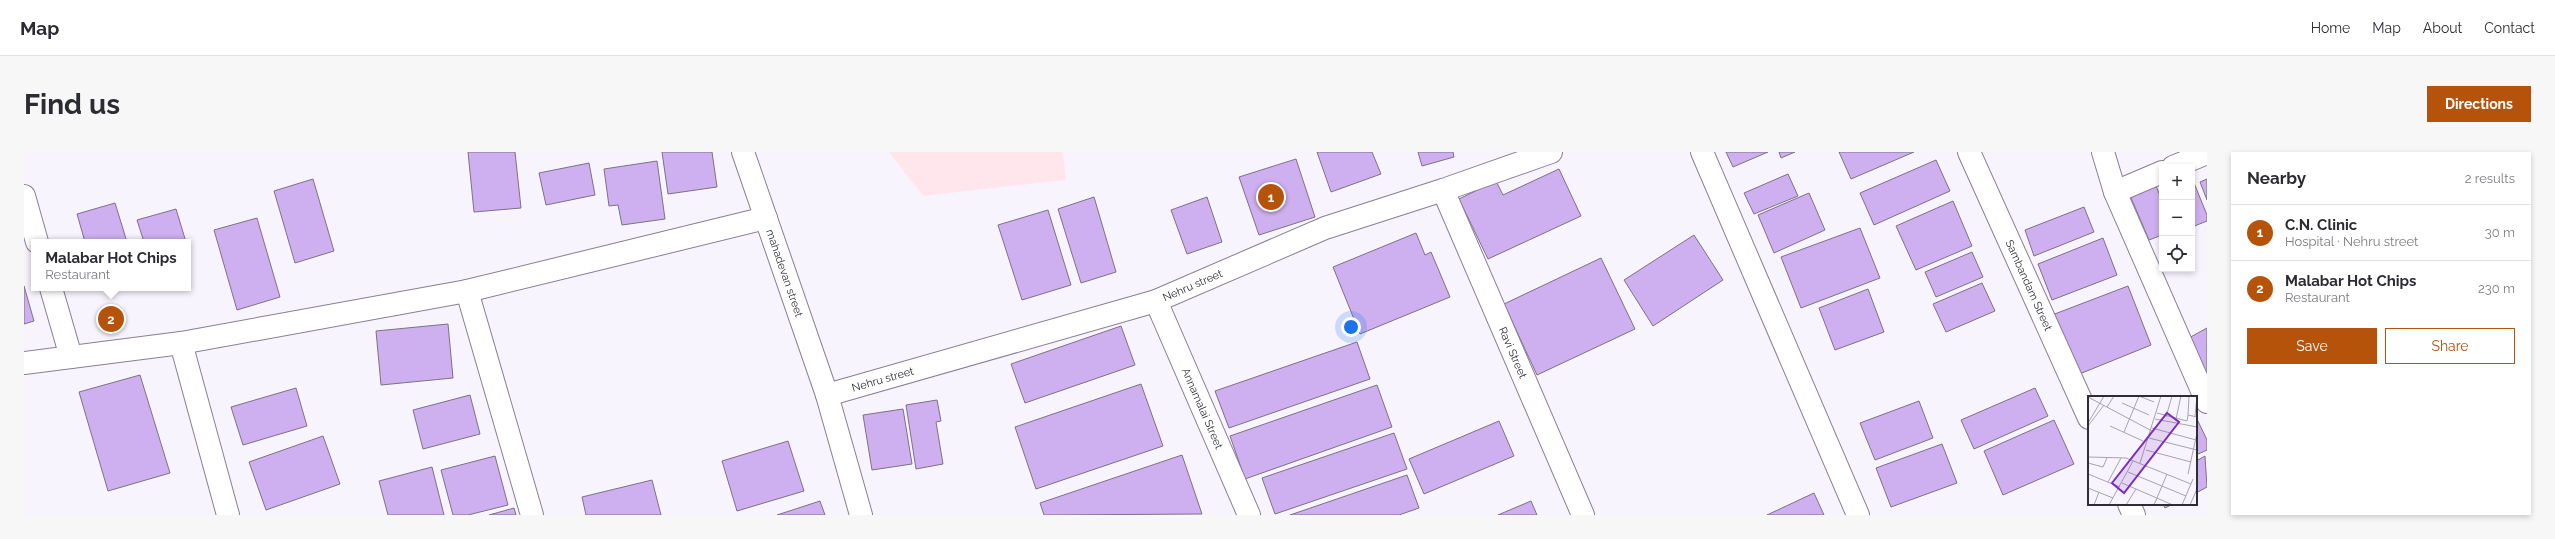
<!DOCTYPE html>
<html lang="en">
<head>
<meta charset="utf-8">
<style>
  body { margin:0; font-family:Raleway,sans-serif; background:#f7f7f7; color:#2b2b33 }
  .controls { position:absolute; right:12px; top:12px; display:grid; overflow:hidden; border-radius:0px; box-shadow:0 2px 6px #0003 }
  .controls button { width:36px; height:36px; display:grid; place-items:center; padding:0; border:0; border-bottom:1px solid #e1e1e2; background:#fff; color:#2b2b33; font:20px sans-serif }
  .you { position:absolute; left:1327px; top:175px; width:14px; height:14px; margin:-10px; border:3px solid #fff; border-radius:50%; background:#1a73e8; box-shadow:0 0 0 6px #1a73e833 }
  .badge { display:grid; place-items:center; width:26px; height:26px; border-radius:50%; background:#b45309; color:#fff; font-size:13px; font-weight:700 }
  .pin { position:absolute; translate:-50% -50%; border:2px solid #fff; box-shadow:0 1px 4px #0006 }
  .popup { position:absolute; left:7px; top:87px; width:160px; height:52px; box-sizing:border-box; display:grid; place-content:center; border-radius:0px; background:#fff; filter:drop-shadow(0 1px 3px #0005); font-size:13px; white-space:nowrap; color:#7c7c81 }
  .popup b { font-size:15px; color:#2b2b33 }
  .popup::after { content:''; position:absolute; left:50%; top:100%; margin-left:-8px; border:8px solid transparent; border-top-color:#fff }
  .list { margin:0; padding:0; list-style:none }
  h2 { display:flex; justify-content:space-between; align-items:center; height:52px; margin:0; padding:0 16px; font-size:17px }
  h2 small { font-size:13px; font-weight:400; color:#7c7c81 }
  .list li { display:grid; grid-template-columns:26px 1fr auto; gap:12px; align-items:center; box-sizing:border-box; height:56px; padding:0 16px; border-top:1px solid #e1e1e2 }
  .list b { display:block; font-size:15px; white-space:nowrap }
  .list p { margin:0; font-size:13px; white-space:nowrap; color:#7c7c81 }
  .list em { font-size:13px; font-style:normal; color:#7c7c81 }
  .actions { display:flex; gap:8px; padding:12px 16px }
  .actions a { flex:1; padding:9px 0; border:1px solid #b45309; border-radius:0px; text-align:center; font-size:14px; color:#b45309 }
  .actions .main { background:#b45309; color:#fff }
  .icon { flex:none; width:22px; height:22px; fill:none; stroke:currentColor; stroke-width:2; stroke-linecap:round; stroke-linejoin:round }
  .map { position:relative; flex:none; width:2183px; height:363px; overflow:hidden; border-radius:0px }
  header { display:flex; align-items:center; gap:24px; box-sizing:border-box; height:56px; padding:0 20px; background:#fff; border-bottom:1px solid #e1e1e2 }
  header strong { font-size:19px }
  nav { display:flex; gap:22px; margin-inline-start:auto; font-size:14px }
  .intro { display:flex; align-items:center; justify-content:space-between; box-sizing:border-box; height:96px; padding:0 24px }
  h1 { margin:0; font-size:28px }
  .button { padding:10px 18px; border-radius:0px; background:#b45309; color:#fff; font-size:14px; font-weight:700 }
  main { display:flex; gap:24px; padding:0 24px }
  aside { flex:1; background:#fff; border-radius:0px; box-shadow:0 2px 6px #0003 }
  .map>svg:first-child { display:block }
  .industrial { fill:#ffe5ec }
  .building { fill:#ceafef; stroke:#7b7286 }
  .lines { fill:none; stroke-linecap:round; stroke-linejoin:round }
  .street-casing { stroke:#897f94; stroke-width:24 }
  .secondary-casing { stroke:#897f94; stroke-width:24 }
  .street { stroke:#fff; stroke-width:22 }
  .secondary { stroke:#fff; stroke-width:22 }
  .labels { text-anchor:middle; stroke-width:3; stroke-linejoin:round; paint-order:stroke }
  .street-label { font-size:11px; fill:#302c35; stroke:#f8f4fe }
  .inset-road { fill:none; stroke:#a8a4ae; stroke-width:1 }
  .view { fill:#7b2cbf; fill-opacity:0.15; stroke:#7b2cbf; stroke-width:2 }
  .inset-edge { fill:none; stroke:#302c35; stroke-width:2 }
</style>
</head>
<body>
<header>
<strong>Map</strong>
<nav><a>Home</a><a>Map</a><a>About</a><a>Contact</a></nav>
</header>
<div class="intro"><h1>Find us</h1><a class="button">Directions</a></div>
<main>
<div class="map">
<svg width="2183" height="363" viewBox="0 0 2183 363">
  <rect width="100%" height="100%" fill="#f8f4fe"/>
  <path class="industrial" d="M865 0H1039L1042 28 899 44Z"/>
  <path class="building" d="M444 0H491L497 56 450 60Z
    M638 0H688L693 35 644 42Z
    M1293 0H1348L1357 22 1307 40Z
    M1394 0H1429L1430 5 1398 14Z
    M1702 0H1744L1709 15Z
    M1755 0H1771L1757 6Z
    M1815 0H1890L1827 27Z
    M1272 7 1291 65 1235 83 1215 25Z
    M1912 8 1926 39 1850 73 1836 41Z
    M633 9 641 67 598 73 594 53 585 54 580 17Z
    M565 11 571 43 522 53 515 21Z
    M1535 17 1557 64 1464 107 1435 47 1472 29 1479 43Z
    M1764 22 1774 44 1730 62 1720 41Z
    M2168 26 2183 63V69L2168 75Z
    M289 27 310 99 271 111 250 39Z
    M2183 27V48L2176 30Z
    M2131 31 2138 49V83L2125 88 2105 41Z
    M1785 41 1801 78 1750 101 1734 63Z
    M1070 45 1092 120 1057 131 1034 57Z
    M1183 45 1198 90 1163 102 1147 58Z
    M1929 49 1948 94 1892 118 1872 74Z
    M91 51 103 90H61L53 62Z
    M2060 55 2070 80 2010 104 2001 78Z
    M152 57 162 90H120L113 68Z
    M1024 58 1047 133 998 148 974 73Z
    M233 66 256 145 213 158 190 78Z
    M1836 76 1856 126 1777 156 1757 105Z
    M1392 81 1401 103 1407 100 1426 145 1336 182 1309 115Z
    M1670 83 1699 128 1629 174 1600 128Z
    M2079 86 2093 123 2028 148 2014 112Z
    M1948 100 1959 125 1912 145 1901 120Z
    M1577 106 1611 177 1513 223 1480 152Z
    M1958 131 1971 159 1922 180 1909 152Z
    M0 134 10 169 0 172Z
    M2104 134 2127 193 2053 223 2028 163Z
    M1844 137 1860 180 1811 198 1795 156Z
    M424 172 429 226 357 233 352 179Z
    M1097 174 1111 213 1001 251 987 212Z
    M2183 176V226L2163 187Z
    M1333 190 1346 227 1205 276 1191 239Z
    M116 223 146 321 84 339 55 240Z
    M1117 232 1139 294 1012 337 991 275Z
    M1353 233 1368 275 1221 327 1206 284Z
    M272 236 283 274 219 293 207 255Z
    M2011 236 2024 264 1950 297 1937 268Z
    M446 243 456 282 399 297 389 258Z
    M913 248 917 269 912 270 919 312 892 317 882 253Z
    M1895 249 1909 286 1851 308 1836 271Z
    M879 257 888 312 848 318 839 263Z
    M2172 265 2183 288V298L2172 303Z
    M2030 268 2050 312 1979 343 1960 299Z
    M1475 269 1490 304 1400 342 1385 307Z
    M1370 281 1383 317 1251 362 1238 326Z
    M299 284 316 332 242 358 225 310Z
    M764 289 780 339 713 359 698 309Z
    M1918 292 1933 331 1867 355 1852 316Z
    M1158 303 1178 362 1020 363 1016 351Z
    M471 304 484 353 444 363H429L417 318Z
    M2181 304 2183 335 2172 341V309Z
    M408 315 420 363H364L355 329Z
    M1383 323 1395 356 1375 363H1266Z
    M628 328 637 363H562L558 345Z
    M1790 341 1800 363H1743Z
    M796 349 801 363H753Z
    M1507 349 1513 363H1474Z
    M2139 352H2149L2141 356Z
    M490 356 492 363H465Z"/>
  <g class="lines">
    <defs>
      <g id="street">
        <path d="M1678 0 1834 363"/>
        <path id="s1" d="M1945 0 2065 266"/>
        <path d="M2079 0 2091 40 2183 250"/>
        <path d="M2149 15 2183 1"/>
        <path id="s2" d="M1419 38 1559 363"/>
        <path d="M2091 40 2138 20"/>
        <path d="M0 44 13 90"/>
        <path d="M27 136 47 205"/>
        <path d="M443 139 508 363"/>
        <path id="s3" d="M1132 149 1225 363"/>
        <path d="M157 191 204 363"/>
        <path d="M0 211 157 191 443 139 742 66"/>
        <path d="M803 243 837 363"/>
        <path d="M2105 352 2110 363"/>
      </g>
      <g id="secondary">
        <path id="s4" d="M719 0 803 243 1132 149 1301 76 1419 38 1527 0"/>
      </g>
    </defs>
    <use href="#street" class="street-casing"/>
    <use href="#secondary" class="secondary-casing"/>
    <use href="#street" class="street"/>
    <use href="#secondary" class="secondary"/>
  </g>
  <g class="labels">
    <g class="street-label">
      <text dy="4" stroke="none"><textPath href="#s4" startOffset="128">mahadevan street</textPath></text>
      <text dy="4" stroke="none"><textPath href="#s4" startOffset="639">Nehru street</textPath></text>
      <text dy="4" stroke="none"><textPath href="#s1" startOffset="146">Sambandam Street</textPath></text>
      <text dy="4" stroke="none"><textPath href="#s2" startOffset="177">Ravi Street</textPath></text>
      <text dy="4" stroke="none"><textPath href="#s4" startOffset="315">Nehru street</textPath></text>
      <text dy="4" stroke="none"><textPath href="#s3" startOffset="117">Annamalai Street</textPath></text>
    </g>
  </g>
  <g transform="translate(2064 244)">
    <rect width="109" height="109" fill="#f8f4fe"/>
    <path class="inset-road" d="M51 0 66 6M101 0 100 19 109 21M0 1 64 35M34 7 61 19M19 11 26 0M69 17 99 25 100 19M107 20 109 0M78 21 84 0M67 23 109 31M88 23 93 0M0 27 16 0M0 30 16 9M22 30 55 45M64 32 108 44M36 36 51 0M61 42 109 54M58 54 103 66M0 61 38 62 103 88M0 67 15 71 19 62M52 67 73 0M40 76 98 100M0 78 32 91M100 78 109 37M20 86 33 62M34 87 85 109M0 92 25 102M6 109 11 96M21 109 45 65M38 109 48 93M66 109 79 78M94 109 105 83M102 109 109 93"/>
    <path class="view" d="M79 17 91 26 36 97 24 87Z"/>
    <rect width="109" height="109" class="inset-edge"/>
  </g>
</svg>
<div class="controls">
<button>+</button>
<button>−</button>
<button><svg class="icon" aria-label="locate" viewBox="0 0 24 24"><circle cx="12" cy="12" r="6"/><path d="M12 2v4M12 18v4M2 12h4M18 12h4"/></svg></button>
</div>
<div class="you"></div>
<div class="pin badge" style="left:1247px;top:45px">1</div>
<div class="pin badge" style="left:87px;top:167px">2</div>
<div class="popup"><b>Malabar Hot Chips</b>Restaurant</div>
</div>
<aside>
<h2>Nearby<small>2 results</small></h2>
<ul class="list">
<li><span class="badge">1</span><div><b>C.N. Clinic</b><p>Hospital · Nehru street</p></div><em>30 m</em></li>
<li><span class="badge">2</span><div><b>Malabar Hot Chips</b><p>Restaurant</p></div><em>230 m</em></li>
</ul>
<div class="actions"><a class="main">Save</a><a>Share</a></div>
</aside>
</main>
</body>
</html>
